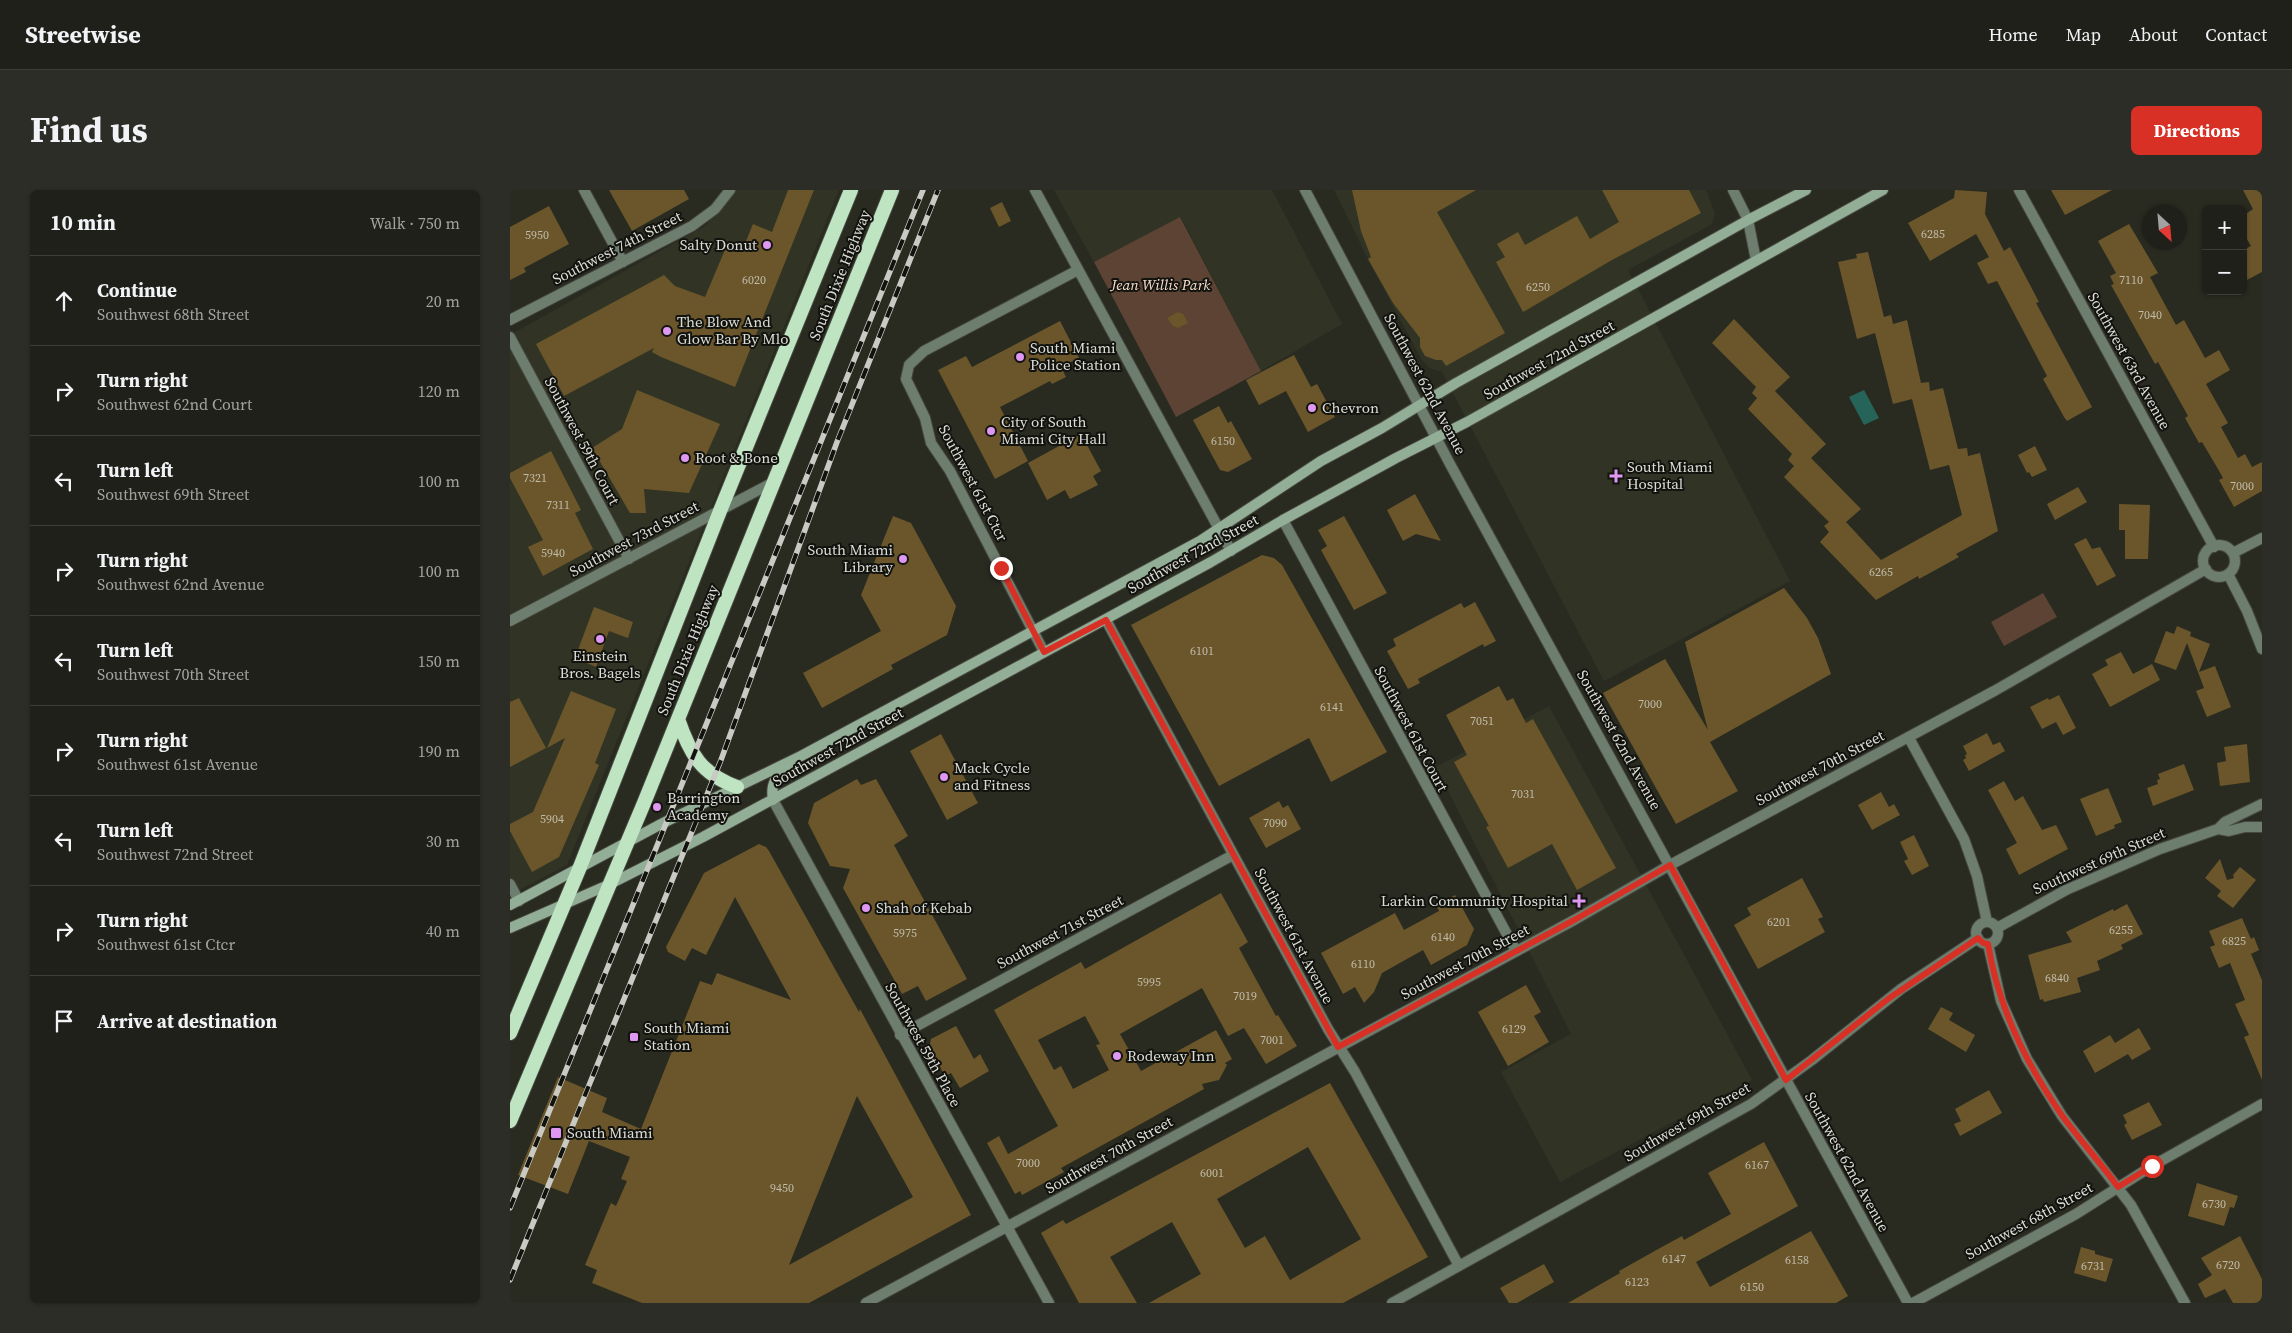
<!DOCTYPE html>
<html lang="en">
<head>
<meta charset="utf-8">
<style>
  body { margin:0; font-family:"Source Serif 4",serif; background:#2c2d26; color:#f1f3f6 }
  .controls { position:absolute; right:15px; top:15px; display:grid; overflow:hidden; border-radius:8px; box-shadow:0 1px 4px #0004 }
  .controls button { width:45px; height:45px; display:grid; place-items:center; padding:0; border:0; border-bottom:1px solid #3c3e38; background:#1f2019; color:#f1f3f6; font:25px sans-serif }
  .compass { position:absolute; left:1632px; top:15px; width:45px; height:45px; border-radius:50%; background:#1f2019; box-shadow:0 1px 4px #0004; rotate:154deg }
  .stop { position:absolute; width:15px; height:15px; margin:-11px; border:4px solid #d93025; border-radius:50%; background:#fff }
  .stop.end { background:#d93025; border-color:#fff; box-shadow:0 1px 5px #0008 }
  .list { margin:0; padding:0; list-style:none }
  h2 { display:flex; justify-content:space-between; align-items:center; height:65px; margin:0; padding:0 20px; font-size:21px }
  h2 small { font-size:16px; font-weight:400; color:#a1a3a2 }
  .list li { display:grid; grid-template-columns:32px 1fr auto; gap:15px; align-items:center; box-sizing:border-box; height:90px; padding:0 20px; border-top:1px solid #3c3e38 }
  .list b { display:block; font-size:19px; white-space:nowrap }
  .list p { margin:0; font-size:16px; white-space:nowrap; color:#a1a3a2 }
  .list em { font-size:16px; font-style:normal; color:#a1a3a2 }
  .icon { flex:none; width:28px; height:28px; fill:none; stroke:currentColor; stroke-width:2; stroke-linecap:round; stroke-linejoin:round }
  .map { position:relative; flex:none; width:1752px; height:1113px; overflow:hidden; border-radius:8px }
  header { display:flex; align-items:center; gap:30px; box-sizing:border-box; height:70px; padding:0 25px; background:#1f2019; border-bottom:1px solid #3c3e38 }
  header strong { font-size:24px }
  nav { display:flex; gap:28px; margin-inline-start:auto; font-size:18px }
  .intro { display:flex; align-items:center; justify-content:space-between; box-sizing:border-box; height:120px; padding:0 30px }
  h1 { margin:0; font-size:35px }
  .button { padding:12px 22px; border-radius:8px; background:#d93025; color:#fff; font-size:18px; font-weight:700 }
  main { display:flex; gap:30px; padding:0 30px }
  aside { flex:1; background:#1f2019; border-radius:8px; box-shadow:0 1px 4px #0004 }
  .map>svg:first-child { display:block }
  .built { fill:#313424 }
  .green { fill:#5c4334 }
  .water { fill:#266459 }
  .building { fill:#6a562a; fill-rule:evenodd }
  .lines { fill:none; stroke-linecap:round; stroke-linejoin:round }
  .minor-casing { stroke:#46473e; stroke-width:12 }
  .tertiary-casing { stroke:#46473e; stroke-width:12 }
  .secondary-casing { stroke:#46473e; stroke-width:12 }
  .trunk-casing { stroke:#46473e; stroke-width:16 }
  .minor { stroke:#6d7e6f; stroke-width:10 }
  .tertiary { stroke:#6d7e6f; stroke-width:10 }
  .secondary { stroke:#93ae96; stroke-width:10 }
  .trunk { stroke:#bee4c2; stroke-width:14 }
  .rail-casing { stroke:#c9cac3; stroke-width:5.5 }
  .rail { stroke:#12130e; stroke-width:4; stroke-dasharray:11; stroke-linecap:butt }
  .route { stroke:#d93025; stroke-width:6 }
  .poi-dot { fill:#de98f2; stroke:#12130e; stroke-width:2 }
  .labels { text-anchor:middle; stroke-width:4; stroke-linejoin:round; paint-order:stroke }
  .number-label { font-size:12px; fill:#c0bbab }
  .poi-label { font-size:15px; fill:#dcddd6; stroke:#12130e; text-anchor:start }
  .street-label { font-size:15px; fill:#dcddd6; stroke:#12130e }
  .park-label { font-size:15px; font-style:italic; fill:#fadecd; stroke:#12130e }
</style>
</head>
<body>
<header>
<strong>Streetwise</strong>
<nav><a>Home</a><a>Map</a><a>About</a><a>Contact</a></nav>
</header>
<div class="intro"><h1>Find us</h1><a class="button">Directions</a></div>
<main>
<aside>
<h2>10 min<small>Walk · 750 m</small></h2>
<ul class="list">
<li><svg class="icon" aria-label="ahead" viewBox="0 0 24 24"><path d="M12 20V5M6 11l6-6 6 6"/></svg><div><b>Continue</b><p>Southwest 68th Street</p></div><em>20 m</em></li>
<li><svg class="icon" aria-label="right" viewBox="0 0 24 24"><path d="M7 20v-9h11M14 6l5 5-5 5"/></svg><div><b>Turn right</b><p>Southwest 62nd Court</p></div><em>120 m</em></li>
<li><svg class="icon" aria-label="left" viewBox="0 0 24 24"><path d="M17 20v-9H6M10 6l-5 5 5 5"/></svg><div><b>Turn left</b><p>Southwest 69th Street</p></div><em>100 m</em></li>
<li><svg class="icon" aria-label="right" viewBox="0 0 24 24"><path d="M7 20v-9h11M14 6l5 5-5 5"/></svg><div><b>Turn right</b><p>Southwest 62nd Avenue</p></div><em>100 m</em></li>
<li><svg class="icon" aria-label="left" viewBox="0 0 24 24"><path d="M17 20v-9H6M10 6l-5 5 5 5"/></svg><div><b>Turn left</b><p>Southwest 70th Street</p></div><em>150 m</em></li>
<li><svg class="icon" aria-label="right" viewBox="0 0 24 24"><path d="M7 20v-9h11M14 6l5 5-5 5"/></svg><div><b>Turn right</b><p>Southwest 61st Avenue</p></div><em>190 m</em></li>
<li><svg class="icon" aria-label="left" viewBox="0 0 24 24"><path d="M17 20v-9H6M10 6l-5 5 5 5"/></svg><div><b>Turn left</b><p>Southwest 72nd Street</p></div><em>30 m</em></li>
<li><svg class="icon" aria-label="right" viewBox="0 0 24 24"><path d="M7 20v-9h11M14 6l5 5-5 5"/></svg><div><b>Turn right</b><p>Southwest 61st Ctcr</p></div><em>40 m</em></li>
<li><svg class="icon" aria-label="arrive" viewBox="0 0 24 24"><path d="M6 21V4h12l-3 4 3 4H6"/></svg><div><b>Arrive at destination</b></div></li>
</ul>
</aside>
<div class="map">
<svg width="1752" height="1113" viewBox="0 0 1752 1113">
  <rect width="100%" height="100%" fill="#292b21"/>
  <path class="built" d="M217 0H329L57 675 0 705V145L197 35Z
    M544 0H762L832 134 751 181 671 27 584 72Z
    M824 0H1196L1205 23 1202 34 1118 80 1280 391 1094 491 932 182 919 178 912 170 864 81Z
    M1039 516 1242 890 1050 992 991 882 1061 844 926 577Z"/>
  <path class="green" d="M670 27 751 181 666 227 584 72Z
    M1533 403 1547 427 1494 456 1481 432Z"/>
  <path class="water" d="M1354 200 1369 228 1354 235 1339 207Z"/>
  <path class="building" d="M99 0H174L179 9 122 41Z
    M278 0H304L225 197 151 167 142 162 144 158 54 206 26 154 154 85 165 96 195 107 217 55 232 61 243 34 262 42Z
    M842 0H966L927 22 995 143 936 176 932 170H926L915 166 910 157V148L883 113 858 69 861 67 851 41Z
    M1092 0H1179L1191 23 1102 70 1013 122 986 72 995 67 987 54 1008 42 1015 55 1067 26 1080 49 1109 32Z
    M1445 0 1477 2 1475 24 1494 61 1500 57 1529 112 1526 113 1582 217 1557 231 1554 227 1533 189 1537 186 1487 91 1478 94 1467 73 1479 67 1466 44 1420 71 1398 33 1444 8Z
    M1541 0H1602L1555 25Z
    M1733 0H1752V82L1733 92V60L1741 56 1733 42V26L1743 19Z
    M492 12 501 31 489 37 480 18Z
    M39 16 59 54 14 78 16 82 0 90V37Z
    M1619 34 1648 83 1640 87 1666 135 1674 130 1695 168 1709 160 1720 180 1696 194 1718 233 1711 237 1728 268 1735 264 1742 277 1752 272V301L1724 317 1709 290 1713 288 1708 279 1692 252 1689 253 1675 228 1678 226 1648 172 1645 174 1601 95 1604 94 1600 86 1606 83 1588 51Z
    M1358 62 1374 127 1381 125 1383 134 1397 130 1411 193 1419 192 1420 201 1433 198 1448 259 1457 258 1458 266 1470 263 1488 341 1446 364 1449 367 1409 389 1408 386 1366 410 1310 352 1319 342 1314 336 1319 332 1274 287 1284 276 1278 270 1282 264 1238 219 1247 208 1242 203 1246 197 1202 153 1224 129 1280 187 1265 201 1316 254 1301 268 1351 319 1336 332 1371 370 1452 325 1439 275 1420 280 1402 209 1383 214 1365 143 1347 149 1328 72 1347 68 1346 64Z
    M668 122 673 124 678 133 668 138 663 136 657 128Z
    M550 131 569 168 551 177 556 187 542 194 540 191 490 217 518 271 485 289 428 180 456 166 462 177Z
    M784 165 801 197 807 194 825 227 798 242 776 201 749 215 736 190Z
    M127 200 210 234 179 303 134 299 136 323H120L82 258 112 239Z
    M709 216 718 233 721 231 742 269 718 282 710 280 683 230Z
    M571 244 591 281 583 286 588 295 560 309 555 300 537 310 518 273Z
    M1525 256 1537 280 1522 287 1519 282 1517 283 1508 265Z
    M41 261 71 320 65 323 83 359 33 386 18 357 33 350 0 288V283Z
    M1568 297 1577 312 1545 330 1537 314Z
    M905 304 931 351 906 344 893 351 877 320Z
    M1609 314 1640 315 1638 369H1615V340H1609Z
    M383 326 401 333 446 416 437 445 381 475 383 479 312 518 293 483 371 441 351 405Z
    M834 326 877 403 844 420 811 360 817 356 808 340Z
    M1576 348 1582 359 1590 357 1606 386 1587 396 1564 354Z
    M752 365 764 368 772 375 877 562 821 592 799 548 709 596 621 435Z
    M1274 398 1297 428 1308 448 1321 484 1200 552 1228 601 1166 634 1093 503 1155 469 1198 540 1175 452Z
    M965 412 986 451 974 457 973 454 908 489 910 493 898 499 877 461 886 456 883 449 951 413 954 418Z
    M84 417 123 432 118 448 99 441 86 477 65 468Z
    M1667 436 1681 442 1680 446 1700 454 1689 482 1705 476 1721 517 1697 527 1686 501 1694 498 1677 453 1666 480 1644 472 1656 441 1664 444Z
    M1611 462 1623 484 1642 474 1650 490 1600 517 1582 484 1598 475 1595 470Z
    M989 496 997 511 1003 508 1016 533 1023 529 1106 678 1067 700 1042 654 998 678 976 637 979 636 944 572 957 565 936 525Z
    M61 501 106 519 85 573 89 575 49 667 22 682 0 641V634L23 622 55 548 37 558Z
    M1549 505 1566 538 1553 545 1546 532 1532 539 1520 517 1538 508 1539 510Z
    M9 508 36 558 0 577V512Z
    M1477 543 1483 555 1490 552 1495 561 1459 581 1453 570 1456 568 1455 565 1457 564 1453 556Z
    M431 544 468 613 437 630 400 561Z
    M1737 554 1740 592 1710 596 1707 573 1716 571 1714 557Z
    M1674 574 1684 600 1643 616 1637 598 1648 594 1647 590 1650 589 1648 584Z
    M347 589 351 595 366 589 398 646 384 655 457 789 416 811 408 796 392 804 333 698 340 679 320 676 298 633 304 613Z
    M1494 591 1505 611 1513 606 1532 640 1546 635 1558 659 1509 685 1496 659 1507 653 1478 600Z
    M1598 598 1612 632 1604 635 1605 638 1586 646 1570 609Z
    M1371 602 1379 617 1384 614 1390 625 1362 640 1348 615Z
    M769 611 773 618 778 615 791 639 756 658 739 628Z
    M1404 645 1419 676 1402 685 1394 671 1398 669 1390 652Z
    M249 654 256 657 259 661 349 822 350 819 461 1025 299 1113H132L82 1093 87 1080 75 1075 101 1013 106 1016 117 991 111 989 120 967 79 951 58 1004 8 985 48 887 97 908 92 922 131 939 190 791 202 795 207 783 281 810 225 707 196 765 182 758 175 771 158 762 156 757 194 683ZM347 906 403 1007 279 1075Z
    M1710 669 1717 690 1724 688 1723 685 1730 677 1746 690 1723 718 1707 706 1711 701 1695 688Z
    M1292 688 1313 727 1308 729 1315 742 1248 779 1224 735 1241 725 1237 718Z
    M711 703 738 752 729 758 766 826 768 825 787 856 756 874 734 838 718 846 692 798 610 844 631 881 706 840 722 869 715 873 717 875 709 890 692 894 694 899 551 978 554 982 512 1005 510 1001 505 1004 477 953 489 946 498 964 548 936 484 820 571 772 575 779ZM575 826 590 854 586 855 599 880 563 899 551 876 544 880 528 850Z
    M945 705 964 739 957 755 921 775 913 760 872 783 864 802 854 813 845 797 833 804 811 763 885 723 894 740 929 721 926 715Z
    M1617 714 1633 744 1611 755 1613 759 1587 771 1590 780 1567 788 1571 802 1534 812 1533 809 1530 810 1518 765 1562 752 1556 742 1603 719 1604 721Z
    M1732 728 1741 749 1744 747 1749 760 1741 764 1752 790V890L1734 847 1739 845 1725 814 1735 810 1720 773 1709 778 1700 757 1705 755 1699 741Z
    M1016 795 1031 822 1024 826 1039 852 998 876 968 822Z
    M1431 817 1443 823 1439 830 1465 845 1456 862 1418 839Z
    M446 836 464 869 470 864 479 881 450 898 441 883 435 886 419 858 421 849Z
    M1629 838 1641 859 1622 870 1618 864 1585 883 1573 861 1600 845 1605 853Z
    M820 893 918 1067 833 1113H639L691 1084 662 1032 600 1067 627 1113H569L531 1043 553 1030 556 1034ZM798 957 851 1049 780 1090 755 1046 735 1058 707 1009Z
    M1479 900 1492 923 1450 946 1444 934 1451 931 1445 919Z
    M1639 912 1652 935 1622 950 1614 935 1617 933 1613 925Z
    M1254 952 1288 1016 1186 1072 1200 1097 1301 1041 1338 1106 1326 1113H1058L1110 1083 1109 1081 1150 1058 1172 1046 1174 1050 1221 1024 1198 983Z
    M1687 993 1728 1006 1724 1018 1720 1017 1714 1036 1678 1026Z
    M1730 1046 1752 1089V1113H1723L1715 1099 1695 1108 1688 1094 1702 1085 1691 1068Z
    M1571 1057 1585 1061V1064L1603 1069 1596 1092 1564 1083Z
    M1034 1074 1044 1092 1007 1113H999L990 1098Z"/>
  <g class="lines">
    <defs>
      <path id="minor" d="M74 0 113 72
        M525 0 721 361
        M1223 0 1238 30 1246 70
        M1509 0 1704 357
        M0 130 182 36 205 19 220 0
        M0 147 119 369
        M773 330 1006 761
        M1693 371a16 16 0 1 1 32 0a16 16 0 1 1-32 0Z
        M1723 363 1752 348
        M1718 384 1737 421 1752 459
        M596 430 818 839 845 882 949 1076
        M0 431 262 293
        M534 462 440 281 421 253 415 228 396 189 399 175 414 161 568 80
        M1399 548 1454 649 1467 686 1477 732
        M1708 639 1715 632 1752 614
        M1160 675 1486 500 1696 379
        M0 694 9 711
        M1466 743a11 11 0 1 1 22 0a11 11 0 1 1-22 0Z
        M1487 738 1556 700 1650 659 1708 639 1719 641 1735 637H1752
        M1478 754 1491 811 1517 869 1552 926 1621 1015 1675 1113
        M390 845 723 665
        M882 1113 1241 914 1302 870 1391 799 1468 748
        M1403 1113 1566 1024 1642 976 1752 914"/>
      <path id="tertiary" d="M795 0 940 274 1398 1113
        M263 610 539 1113
        M356 1113 1066 729 1160 675"/>
      <path id="secondary" d="M263 610C260 593 266 587 278 576
        M0 715 153 633 291 566 690 351 811 271 872 238 946 193 1238 30 1296 0
        M0 738 98 695 193 647 701 372 773 330 886 268 957 232 1373 0"/>
      <path id="trunk" d="M168 529C180 564 191 584 227 597
        M0 843 70 677 210 321 341 0
        M0 931 134 613 382 0"/>
    </defs>
    <use href="#minor" class="minor-casing"/>
    <use href="#tertiary" class="tertiary-casing"/>
    <use href="#secondary" class="secondary-casing"/>
    <use href="#trunk" class="trunk-casing"/>
    <use href="#minor" class="minor"/>
    <use href="#tertiary" class="tertiary"/>
    <use href="#secondary" class="secondary"/>
    <use href="#trunk" class="trunk"/>
    <defs>
      <path id="rail" d="M0 1018 413 0
        M0 1090 211 570 327 252 428 0"/>
    </defs>
    <use href="#rail" class="rail-casing"/>
    <use href="#rail" class="rail"/>
  </g>
  <g class="lines">
    <path class="route" d="M491 378 534 462 596 430 828 857 1066 729 1160 675 1276 890 1378 809 1468 748 1473 753 1478 754C1488 817 1515 872 1551 924 1569 949 1590 972 1608 997L1642 976"/>
  </g>
  <g class="poi-dot">
    <circle cx="257" cy="55" r="5"/>
    <circle cx="157" cy="141" r="5"/>
    <circle cx="510" cy="167" r="5"/>
    <circle cx="802" cy="218" r="5"/>
    <circle cx="481" cy="241" r="5"/>
    <circle cx="175" cy="268" r="5"/>
    <path d="M1103.5 278.5h5v5h5v5h-5v5h-5v-5h-5v-5h5z"/>
    <circle cx="393" cy="369" r="5"/>
    <circle cx="90" cy="449" r="5"/>
    <circle cx="434" cy="587" r="5"/>
    <circle cx="147" cy="617" r="5"/>
    <path d="M1066.5 703.5h5v5h5v5h-5v5h-5v-5h-5v-5h5z"/>
    <circle cx="356" cy="718" r="5"/>
    <rect x="119" y="842" width="10" height="10" rx="2.5"/>
    <circle cx="607" cy="866" r="5"/>
    <rect x="40" y="937" width="12" height="12" rx="2.5"/>
  </g>
  <g class="labels">
    <g class="number-label">
      <text x="1423" y="48">6285</text>
      <text x="27" y="49">5950</text>
      <text x="244" y="94">6020</text>
      <text x="1621" y="94">7110</text>
      <text x="1028" y="101">6250</text>
      <text x="1640" y="129">7040</text>
      <text x="713" y="255">6150</text>
      <text x="25" y="292">7321</text>
      <text x="1732" y="300">7000</text>
      <text x="48" y="319">7311</text>
      <text x="43" y="367">5940</text>
      <text x="1371" y="386">6265</text>
      <text x="692" y="465">6101</text>
      <text x="1140" y="518">7000</text>
      <text x="822" y="521">6141</text>
      <text x="972" y="535">7051</text>
      <text x="1013" y="608">7031</text>
      <text x="42" y="633">5904</text>
      <text x="765" y="637">7090</text>
      <text x="1269" y="736">6201</text>
      <text x="1611" y="744">6255</text>
      <text x="395" y="747">5975</text>
      <text x="933" y="751">6140</text>
      <text x="1724" y="755">6825</text>
      <text x="853" y="778">6110</text>
      <text x="1547" y="792">6840</text>
      <text x="639" y="796">5995</text>
      <text x="735" y="810">7019</text>
      <text x="1004" y="843">6129</text>
      <text x="762" y="854">7001</text>
      <text x="518" y="977">7000</text>
      <text x="1247" y="979">6167</text>
      <text x="702" y="987">6001</text>
      <text x="272" y="1002">9450</text>
      <text x="1704" y="1018">6730</text>
      <text x="1164" y="1073">6147</text>
      <text x="1287" y="1074">6158</text>
      <text x="1718" y="1079">6720</text>
      <text x="1583" y="1080">6731</text>
      <text x="1127" y="1096">6123</text>
      <text x="1242" y="1101">6150</text>
    </g>
    <g class="poi-label">
      <text x="247" y="60" text-anchor="end">Salty Donut</text>
      <text x="167" y="137">The Blow And<tspan x="167" dy="17">Glow Bar By Mlo</tspan></text>
      <text x="520" y="163">South Miami<tspan x="520" dy="17">Police Station</tspan></text>
      <text x="812" y="223">Chevron</text>
      <text x="491" y="237">City of South<tspan x="491" dy="17">Miami City Hall</tspan></text>
      <text x="185" y="273">Root &amp; Bone</text>
      <text x="1117" y="282">South Miami<tspan x="1117" dy="17">Hospital</tspan></text>
      <text x="383" y="365" text-anchor="end">South Miami<tspan x="383" dy="17">Library</tspan></text>
      <text x="90" y="471" text-anchor="middle">Einstein<tspan x="90" dy="17">Bros. Bagels</tspan></text>
      <text x="444" y="583">Mack Cycle<tspan x="444" dy="17">and Fitness</tspan></text>
      <text x="157" y="613">Barrington<tspan x="157" dy="17">Academy</tspan></text>
      <text x="1058" y="716" text-anchor="end">Larkin Community Hospital</text>
      <text x="366" y="723">Shah of Kebab</text>
      <text x="134" y="843">South Miami<tspan x="134" dy="17">Station</tspan></text>
      <text x="617" y="871">Rodeway Inn</text>
      <text x="57" y="948">South Miami</text>
    </g>
    <g class="street-label">
      <text transform="translate(107 58) rotate(-27)" y="5">Southwest 74th Street</text>
      <text transform="translate(330 85) rotate(-68)" y="5">South Dixie Highway</text>
      <text transform="translate(1039 170) rotate(-29)" y="5">Southwest 72nd Street</text>
      <text transform="translate(1619 171) rotate(61)" y="5">Southwest 63rd Avenue</text>
      <text transform="translate(915 194) rotate(62)" y="5">Southwest 62nd Avenue</text>
      <text transform="translate(72 251) rotate(62)" y="5">Southwest 59th Court</text>
      <text transform="translate(463 293) rotate(62)" y="5">Southwest 61st Ctcr</text>
      <text transform="translate(124 349) rotate(-28)" y="5">Southwest 73rd Street</text>
      <text transform="translate(683 364) rotate(-29)" y="5">Southwest 72nd Street</text>
      <text transform="translate(178 460) rotate(-68)" y="5">South Dixie Highway</text>
      <text transform="translate(901 539) rotate(62)" y="5">Southwest 61st Court</text>
      <text transform="translate(1109 550) rotate(61)" y="5">Southwest 62nd Avenue</text>
      <text transform="translate(328 557) rotate(-29)" y="5">Southwest 72nd Street</text>
      <text transform="translate(1310 578) rotate(-28)" y="5">Southwest 70th Street</text>
      <text transform="translate(1589 671) rotate(-24)" y="5">Southwest 69th Street</text>
      <text transform="translate(550 742) rotate(-28)" y="5">Southwest 71st Street</text>
      <text transform="translate(784 746) rotate(62)" y="5">Southwest 61st Avenue</text>
      <text transform="translate(955 772) rotate(-28)" y="5">Southwest 70th Street</text>
      <text transform="translate(413 855) rotate(61)" y="5">Southwest 59th Place</text>
      <text transform="translate(1177 932) rotate(-30)" y="5">Southwest 69th Street</text>
      <text transform="translate(599 965) rotate(-29)" y="5">Southwest 70th Street</text>
      <text transform="translate(1337 972) rotate(61)" y="5">Southwest 62nd Avenue</text>
      <text transform="translate(1519 1031) rotate(-29)" y="5">Southwest 68th Street</text>
    </g>
    <g class="park-label">
      <text x="651" y="100">Jean Willis Park</text>
    </g>
  </g>
</svg>
<div class="controls">
<button>+</button>
<button>−</button>
</div>
<svg class="compass" viewBox="-18 -18 36 36"><path d="M0-13l5 13h-10z" fill="#e53935"/><path d="M0 13l5-13h-10z" fill="#a1a3a2"/></svg>
<div class="stop" style="left:1642px;top:976px"></div>
<div class="stop end" style="left:491px;top:378px"></div>
</div>
</main>
</body>
</html>
